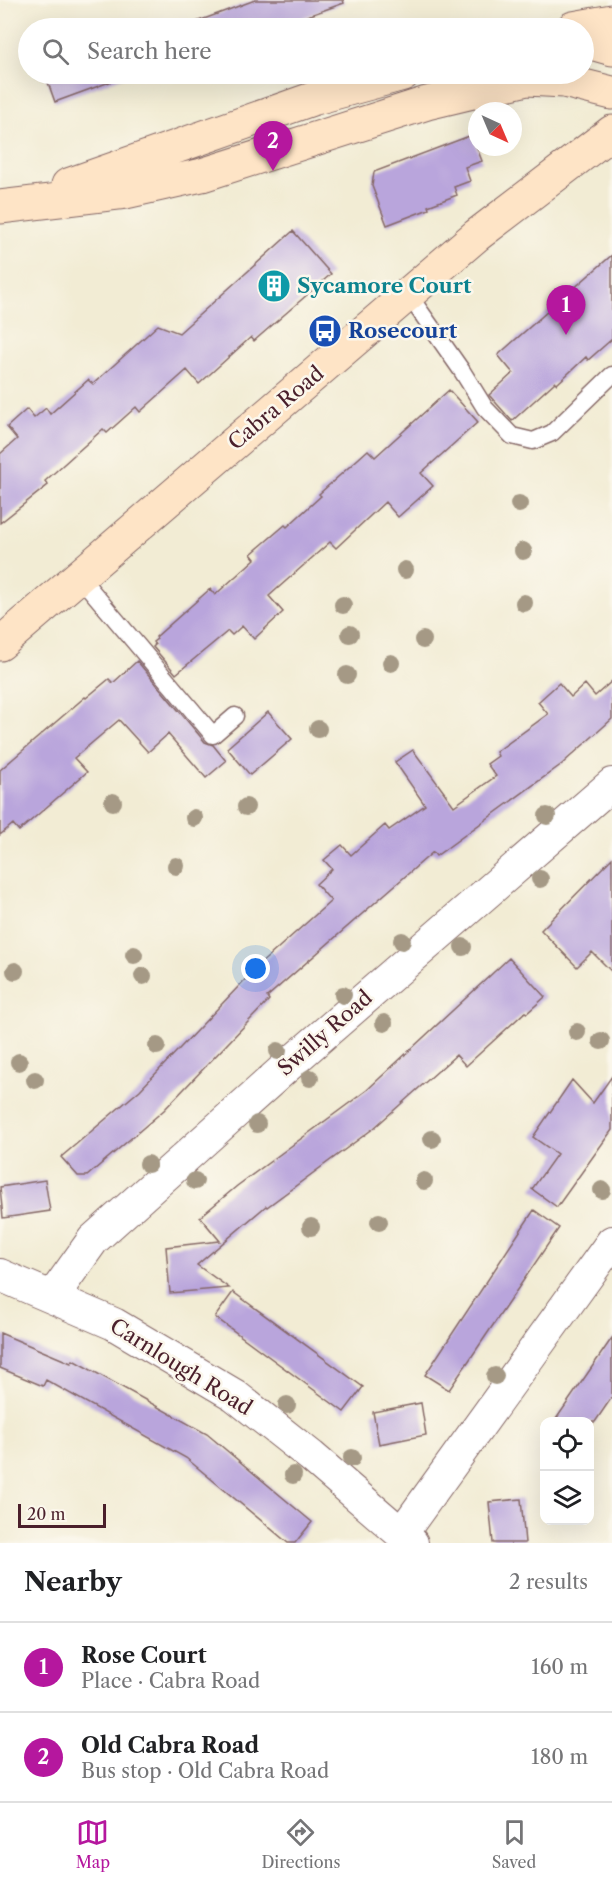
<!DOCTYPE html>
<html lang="en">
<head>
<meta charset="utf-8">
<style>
  body { margin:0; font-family:"Libre Caslon Text",serif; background:#f6f6f6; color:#202124 }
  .controls { position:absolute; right:18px; bottom:18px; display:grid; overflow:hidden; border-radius:12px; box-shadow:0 6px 24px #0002 }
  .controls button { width:54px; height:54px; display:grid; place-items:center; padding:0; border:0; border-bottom:2px solid #e0e0e0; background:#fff; color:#202124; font:30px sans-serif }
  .compass { position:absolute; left:468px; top:102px; width:54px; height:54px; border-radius:50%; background:#fff; box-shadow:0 6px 24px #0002; rotate:136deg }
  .scale { position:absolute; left:18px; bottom:15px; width:88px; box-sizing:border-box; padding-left:6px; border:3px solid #4a1f2b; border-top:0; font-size:16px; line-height:21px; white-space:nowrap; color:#4a1f2b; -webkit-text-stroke:4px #fbf7ec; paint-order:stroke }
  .you { position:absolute; left:256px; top:969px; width:21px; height:21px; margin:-15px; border:4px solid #fff; border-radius:50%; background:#1a73e8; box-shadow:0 0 0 9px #1a73e833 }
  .badge { display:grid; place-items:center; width:39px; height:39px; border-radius:50%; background:#b5179e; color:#fff; font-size:20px; font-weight:700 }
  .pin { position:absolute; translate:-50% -50px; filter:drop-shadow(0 2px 3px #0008) }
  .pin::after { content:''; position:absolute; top:32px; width:21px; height:18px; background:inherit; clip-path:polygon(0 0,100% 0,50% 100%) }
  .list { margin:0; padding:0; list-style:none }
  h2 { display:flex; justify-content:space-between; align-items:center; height:78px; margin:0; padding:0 24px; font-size:26px }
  h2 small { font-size:20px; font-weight:400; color:#757577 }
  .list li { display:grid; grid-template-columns:39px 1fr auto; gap:18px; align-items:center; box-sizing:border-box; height:90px; padding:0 24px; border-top:2px solid #e0e0e0 }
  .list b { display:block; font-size:22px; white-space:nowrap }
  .list p { margin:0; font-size:20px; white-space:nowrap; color:#757577 }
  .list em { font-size:20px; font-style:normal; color:#757577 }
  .icon { flex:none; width:33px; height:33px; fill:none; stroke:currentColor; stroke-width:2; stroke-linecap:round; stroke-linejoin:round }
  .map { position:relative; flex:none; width:612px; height:1543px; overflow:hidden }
  .search { position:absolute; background:#fff; box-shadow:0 6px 24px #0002; left:18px; right:18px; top:18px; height:66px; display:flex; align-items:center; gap:15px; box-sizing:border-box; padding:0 21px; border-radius:33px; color:#757577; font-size:22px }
  .sheet { height:258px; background:#fff }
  nav { display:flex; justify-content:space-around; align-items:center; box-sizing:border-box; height:84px; border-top:2px solid #e0e0e0; background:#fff; font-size:16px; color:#757577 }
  nav a { display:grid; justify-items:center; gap:3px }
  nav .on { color:#b5179e }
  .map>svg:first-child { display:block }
  .building { fill:#b9a5dc }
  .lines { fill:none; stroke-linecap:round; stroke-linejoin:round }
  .service-casing { stroke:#856766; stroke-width:19 }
  .minor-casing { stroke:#856766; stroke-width:34 }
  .secondary-casing { stroke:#856766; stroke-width:35 }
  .service { stroke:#fff; stroke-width:16 }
  .minor { stroke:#fff; stroke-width:32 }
  .secondary { stroke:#fee4c6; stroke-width:33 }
  .tree { fill:#a59985 }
  .labels { text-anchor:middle; stroke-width:5; stroke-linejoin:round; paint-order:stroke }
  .culture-label { font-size:21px; font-weight:bold; fill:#0d838f; stroke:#fbf7ec; text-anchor:start }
  .transit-label { font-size:21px; font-weight:bold; fill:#164399; stroke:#fbf7ec; text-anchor:start }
  .street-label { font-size:21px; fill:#4a1f2b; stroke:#fbf7ec }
</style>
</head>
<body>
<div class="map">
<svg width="612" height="1543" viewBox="0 0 612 1543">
  <rect width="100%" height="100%" fill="#fbf7ec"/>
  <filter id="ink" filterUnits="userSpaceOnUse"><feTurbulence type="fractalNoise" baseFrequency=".0167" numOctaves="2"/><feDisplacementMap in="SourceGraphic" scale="12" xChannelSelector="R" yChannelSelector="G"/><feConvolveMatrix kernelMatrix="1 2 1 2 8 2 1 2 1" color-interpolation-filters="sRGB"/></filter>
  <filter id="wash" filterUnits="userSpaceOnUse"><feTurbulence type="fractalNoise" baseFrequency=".008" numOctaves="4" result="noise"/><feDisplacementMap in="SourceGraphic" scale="24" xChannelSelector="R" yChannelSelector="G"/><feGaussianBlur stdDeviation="1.35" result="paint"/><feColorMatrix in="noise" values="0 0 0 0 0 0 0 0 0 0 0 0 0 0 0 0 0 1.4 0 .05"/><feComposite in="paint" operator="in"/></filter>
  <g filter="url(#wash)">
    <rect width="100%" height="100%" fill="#f2ecd4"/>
    <g id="blocks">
      <path class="building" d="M255 0H343L344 3 274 28H185V26Z
        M45 74H126V76L55 102Z
        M472 135 482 161 465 167 470 181 454 187 457 195 428 206 429 209 387 225 372 186 374 172Z
        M293 231 331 274 254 341 251 337 199 384 187 370 140 412 136 407 107 433 103 429 45 481 48 485 0 523V454L17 439 7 427 27 409 34 418 46 408 50 414 88 380 93 384 158 325 179 333Z
        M612 255V339L588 360 586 357 557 384 555 382 512 421 489 395 513 373 498 355Z
        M449 390 478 422 421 473 433 486 398 517 385 502 336 548 330 542 269 596 283 612 254 639 242 626 232 635 228 631 176 674 153 647 155 645 153 642 157 639 156 637 210 589 215 595 255 559 251 554 285 525 287 527 321 496 319 494 368 450 375 457Z
        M137 661 205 742 213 745 226 761 206 778 168 734 148 752 119 720 74 758 87 772 19 831 13 824 0 835V770L85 697 86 698 109 679 113 683Z
        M612 681V719L562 764 436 856 433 852 267 997 269 1000 164 1110 87 1176H78L61 1157 140 1090 259 965 331 901 316 884 332 869 324 860 342 845 351 855 385 825 389 830 425 805 395 762 413 750 454 806 496 776 487 764 498 756 496 752 548 714 538 702 559 683 571 697 585 684 595 696Z
        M268 712 292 739 250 775 227 748Z
        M612 858V972L592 952 577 967 541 930Z
        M509 958 545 997 527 1013 525 1012 466 1066 456 1055 374 1128 267 1207 266 1206 197 1265 229 1288 170 1293 166 1247 220 1241 200 1217 237 1186 367 1090Z
        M612 1076V1130L557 1207 532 1189 557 1154 533 1137 572 1080 593 1103Z
        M45 1180 50 1211 3 1218 0 1187Z
        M534 1210 559 1228 449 1390 425 1375Z
        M233 1292 363 1387 344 1412 215 1317Z
        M0 1333 71 1363 73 1360 207 1434 312 1522 295 1543H288L186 1458 46 1380 43 1386 0 1368Z
        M612 1338V1397L595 1422H554Z
        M421 1403 426 1435 379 1444 373 1412Z
        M521 1499 525 1543H493L489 1502Z"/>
    </g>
  </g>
  <g filter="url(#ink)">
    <use href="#blocks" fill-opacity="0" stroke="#856766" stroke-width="1.5"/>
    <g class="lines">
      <defs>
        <path id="service" d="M408 294 462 371 485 408 512 436 533 441 552 433 612 375
          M79 576 213 735 235 716"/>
        <path id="minor" d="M0 1275 114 1324 234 1395 311 1456 412 1543
          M53 1296 93 1240 294 1060 612 784
          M402 1533 612 1242"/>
        <path id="secondary" d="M573 28 612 21
          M584 41 612 49
          M68 185 312 99 403 74
          M0 207 126 192 202 175 427 103 527 79 564 81 612 93
          M0 644 477 235 612 132"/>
      </defs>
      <use href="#service" class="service-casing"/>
      <use href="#minor" class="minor-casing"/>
      <use href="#secondary" class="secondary-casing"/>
      <use href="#service" class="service"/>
      <use href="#minor" class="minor"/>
      <use href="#secondary" class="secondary"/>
    </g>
    <g class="tree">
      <circle cx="519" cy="504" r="9"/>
      <circle cx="523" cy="551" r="9"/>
      <circle cx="405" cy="570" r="9"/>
      <circle cx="524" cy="603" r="9"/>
      <circle cx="343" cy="605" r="9"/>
      <circle cx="350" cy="634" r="9"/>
      <circle cx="423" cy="640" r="9"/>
      <circle cx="391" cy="663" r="9"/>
      <circle cx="347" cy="675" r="9"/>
      <circle cx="318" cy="729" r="9"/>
      <circle cx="113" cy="802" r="9"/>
      <circle cx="246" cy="807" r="9"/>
      <circle cx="547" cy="816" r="9"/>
      <circle cx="194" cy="818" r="9"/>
      <circle cx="176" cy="866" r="9"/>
      <circle cx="540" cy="879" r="9"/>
      <circle cx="402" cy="941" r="9"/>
      <circle cx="463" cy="947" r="9"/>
      <circle cx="134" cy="955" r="9"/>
      <circle cx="15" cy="971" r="9"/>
      <circle cx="143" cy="976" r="9"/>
      <circle cx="343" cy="995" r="9"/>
      <circle cx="384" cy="1023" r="9"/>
      <circle cx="577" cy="1032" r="9"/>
      <circle cx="601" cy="1041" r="9"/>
      <circle cx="157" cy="1046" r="9"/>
      <circle cx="278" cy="1051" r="9"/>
      <circle cx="19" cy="1062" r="9"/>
      <circle cx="310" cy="1078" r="9"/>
      <circle cx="35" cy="1080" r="9"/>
      <circle cx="257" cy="1124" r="9"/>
      <circle cx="432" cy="1139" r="9"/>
      <circle cx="148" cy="1164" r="9"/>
      <circle cx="195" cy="1181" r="9"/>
      <circle cx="424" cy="1181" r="9"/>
      <circle cx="602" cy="1190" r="9"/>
      <circle cx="379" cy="1222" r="9"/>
      <circle cx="311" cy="1227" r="9"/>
      <circle cx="495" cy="1376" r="9"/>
      <circle cx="287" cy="1405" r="9"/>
      <circle cx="352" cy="1458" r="9"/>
      <circle cx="293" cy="1475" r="9"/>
    </g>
  </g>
  <defs>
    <symbol id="building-disc" viewBox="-11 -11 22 22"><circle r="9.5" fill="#0f9aa8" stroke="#fbf7ec"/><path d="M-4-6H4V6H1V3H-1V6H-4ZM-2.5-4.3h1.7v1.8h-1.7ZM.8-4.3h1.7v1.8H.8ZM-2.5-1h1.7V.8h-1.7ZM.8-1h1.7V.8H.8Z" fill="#fff"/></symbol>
    <symbol id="bus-disc" viewBox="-11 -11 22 22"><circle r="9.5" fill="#1a4fb4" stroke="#fbf7ec"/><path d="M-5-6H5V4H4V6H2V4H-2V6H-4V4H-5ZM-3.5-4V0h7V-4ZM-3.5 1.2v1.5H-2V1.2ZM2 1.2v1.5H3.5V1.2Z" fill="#fff"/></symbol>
  </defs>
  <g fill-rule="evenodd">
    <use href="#building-disc" x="255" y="267" width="38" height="38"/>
    <use href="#bus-disc" x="306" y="312" width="38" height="38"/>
  </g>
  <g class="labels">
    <g class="culture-label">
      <text x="297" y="293">Sycamore Court</text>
    </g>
    <g class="transit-label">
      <text x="348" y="338">Rosecourt</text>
    </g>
    <g class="street-label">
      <text transform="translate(276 408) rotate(-40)" y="7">Cabra Road</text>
      <text transform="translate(325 1033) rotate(-41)" y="7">Swilly Road</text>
      <text transform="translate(181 1367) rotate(32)" y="7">Carnlough Road</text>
    </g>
  </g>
</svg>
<div class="controls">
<button><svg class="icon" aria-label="locate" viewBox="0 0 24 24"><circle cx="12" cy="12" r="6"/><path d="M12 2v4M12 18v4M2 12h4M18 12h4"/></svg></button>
<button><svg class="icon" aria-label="layers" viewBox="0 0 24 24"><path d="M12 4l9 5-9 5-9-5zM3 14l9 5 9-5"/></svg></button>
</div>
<svg class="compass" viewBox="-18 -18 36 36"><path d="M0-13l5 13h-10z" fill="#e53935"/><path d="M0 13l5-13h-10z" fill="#757577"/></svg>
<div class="scale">20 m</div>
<div class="you"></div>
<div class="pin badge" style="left:566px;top:335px">1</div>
<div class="pin badge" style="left:273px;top:171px">2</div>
<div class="search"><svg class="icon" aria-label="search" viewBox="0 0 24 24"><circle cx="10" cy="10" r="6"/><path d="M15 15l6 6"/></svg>Search here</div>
</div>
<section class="sheet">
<h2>Nearby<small>2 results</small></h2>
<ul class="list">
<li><span class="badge">1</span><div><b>Rose Court</b><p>Place · Cabra Road</p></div><em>160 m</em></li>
<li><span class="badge">2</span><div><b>Old Cabra Road</b><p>Bus stop · Old Cabra Road</p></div><em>180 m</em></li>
</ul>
</section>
<nav>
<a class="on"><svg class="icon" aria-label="map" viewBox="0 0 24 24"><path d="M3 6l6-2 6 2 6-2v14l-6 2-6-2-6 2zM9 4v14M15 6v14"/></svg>Map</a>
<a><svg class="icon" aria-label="directions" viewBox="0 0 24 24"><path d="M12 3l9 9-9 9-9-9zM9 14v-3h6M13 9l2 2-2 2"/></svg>Directions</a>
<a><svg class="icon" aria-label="saved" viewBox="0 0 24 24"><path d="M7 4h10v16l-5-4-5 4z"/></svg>Saved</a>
</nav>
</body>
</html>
